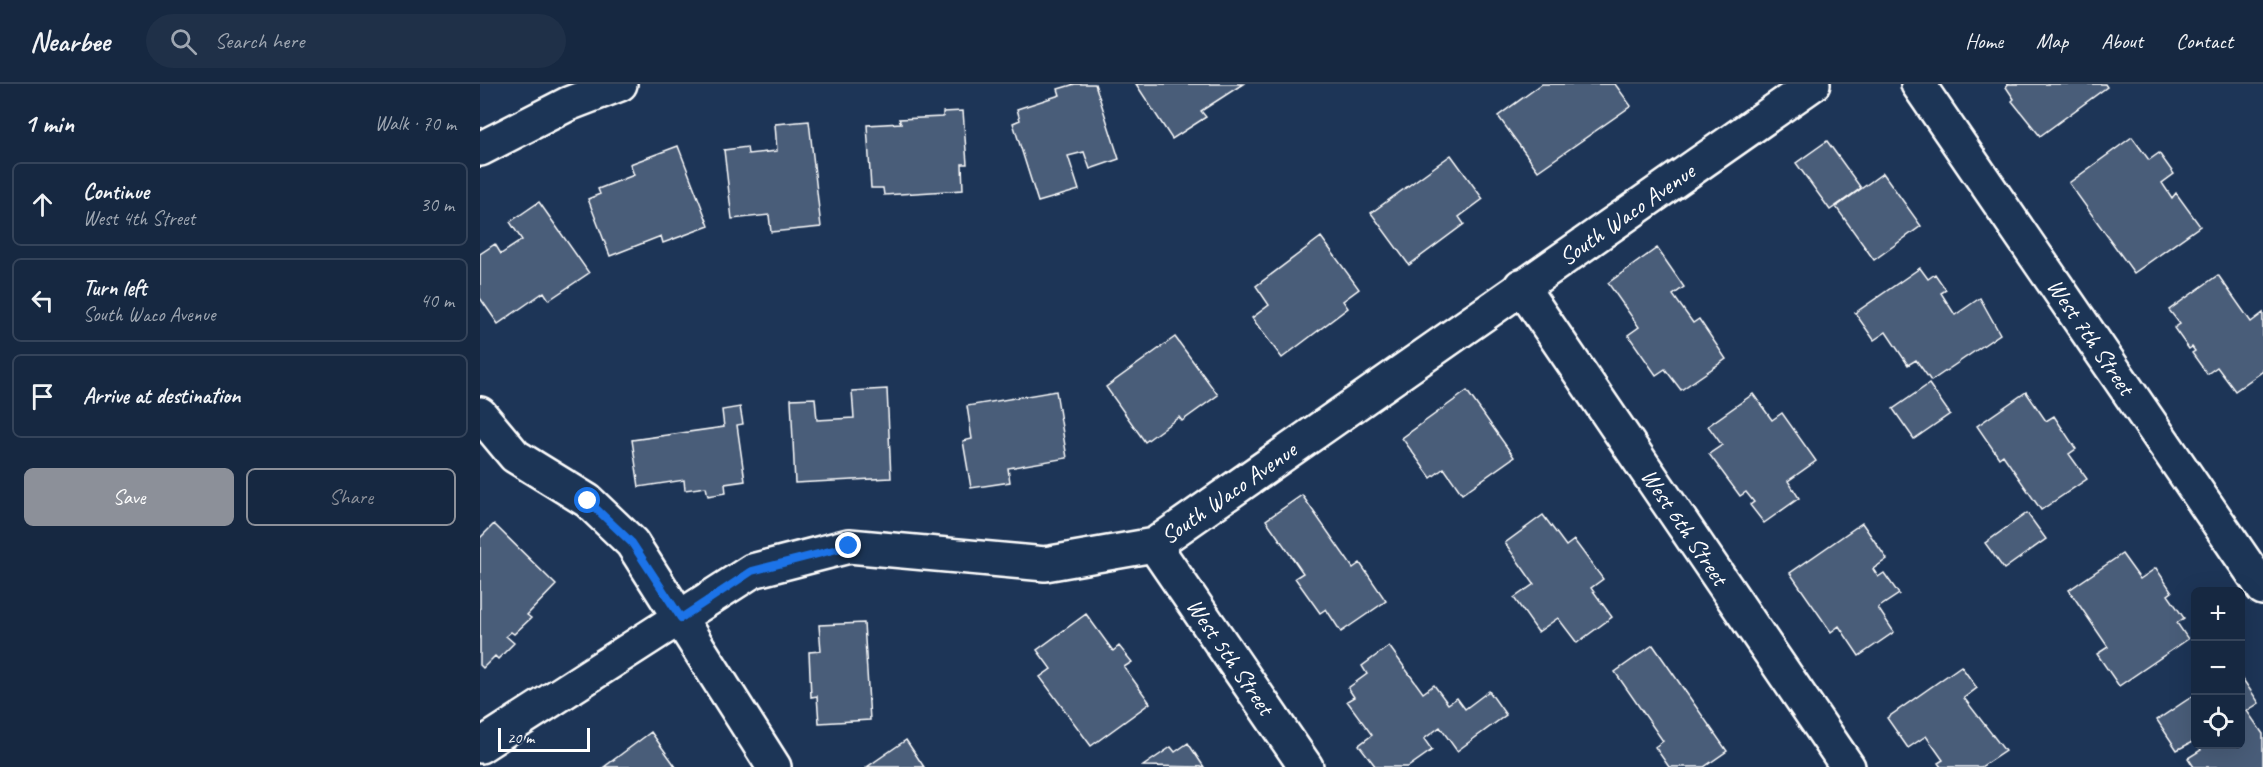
<!DOCTYPE html>
<html lang="en">
<head>
<meta charset="utf-8">
<style>
  body { margin:0; font-family:Caveat,sans-serif; background:#1f3048; color:#f1f3f6 }
  .controls { position:absolute; right:18px; bottom:18px; display:grid; overflow:hidden; border-radius:9px; box-shadow:0 6px 24px #0002 }
  .controls button { width:54px; height:54px; display:grid; place-items:center; padding:0; border:0; border-bottom:2px solid #35445a; background:#162841; color:#f1f3f6; font:30px sans-serif }
  .scale { position:absolute; left:18px; bottom:15px; width:92px; box-sizing:border-box; padding-left:6px; border:3px solid #fff; border-top:0; font-size:16px; line-height:21px; white-space:nowrap; color:#fff; -webkit-text-stroke:4px #1d3557; paint-order:stroke }
  .stop { position:absolute; width:18px; height:18px; margin:-14px; border:4px solid #1a73e8; border-radius:50%; background:#fff }
  .stop.end { background:#1a73e8; border-color:#fff; box-shadow:0 2px 6px #0008 }
  .list { margin:0; padding:0; list-style:none }
  h2 { display:flex; justify-content:space-between; align-items:center; height:78px; margin:0; padding:0 24px; font-size:26px }
  h2 small { font-size:20px; font-weight:400; color:#9ea6b1 }
  .list li { display:grid; grid-template-columns:39px 1fr auto; gap:18px; align-items:center; box-sizing:border-box; height:84px; margin:0 12px 12px; padding:0 12px; border:2px solid #35445a; border-radius:9px }
  .list b { display:block; font-size:22px; white-space:nowrap }
  .list p { margin:0; font-size:20px; white-space:nowrap; color:#9ea6b1 }
  .list em { font-size:20px; font-style:normal; color:#9ea6b1 }
  .actions { display:flex; gap:12px; padding:18px 24px }
  .actions a { flex:1; padding:14px 0; border:2px solid #8c9099; border-radius:9px; text-align:center; font-size:21px; color:#8c9099 }
  .actions .main { background:#8c9099; color:#fff }
  .icon { flex:none; width:33px; height:33px; fill:none; stroke:currentColor; stroke-width:2; stroke-linecap:round; stroke-linejoin:round }
  .map { position:relative; flex:none; width:1783px; height:683px; overflow:hidden }
  header { display:flex; align-items:center; gap:36px; box-sizing:border-box; height:84px; padding:0 30px; background:#162841; border-bottom:2px solid #35445a }
  header strong { font-size:28px }
  nav { display:flex; gap:33px; margin-inline-start:auto; font-size:21px }
  .search { width:420px; height:54px; background:#1f3048; display:flex; align-items:center; gap:15px; box-sizing:border-box; padding:0 21px; border-radius:33px; color:#9ea6b1; font-size:22px }
  main { display:flex }
  aside { flex:1; background:#162841 }
  .map>svg:first-child { display:block }
  .building { fill:#4a5d79; stroke:#fff; stroke-width:1.5 }
  .lines { fill:none; stroke-linecap:round; stroke-linejoin:round }
  .minor-casing { stroke:#fff; stroke-width:38 }
  .minor { stroke:#1d3557; stroke-width:33 }
  .route { stroke:#1a73e8; stroke-width:8 }
  .labels { text-anchor:middle; stroke-width:6; stroke-linejoin:round; paint-order:stroke }
  .street-label { font-size:24px; fill:#fff; stroke:#1d3557 }
</style>
</head>
<body>
<header>
<strong>Nearbee</strong>
<div class="search"><svg class="icon" aria-label="search" viewBox="0 0 24 24"><circle cx="10" cy="10" r="6"/><path d="M15 15l6 6"/></svg>Search here</div>
<nav><a>Home</a><a>Map</a><a>About</a><a>Contact</a></nav>
</header>
<main>
<aside>
<h2>1 min<small>Walk · 70 m</small></h2>
<ul class="list">
<li><svg class="icon" aria-label="ahead" viewBox="0 0 24 24"><path d="M12 20V5M6 11l6-6 6 6"/></svg><div><b>Continue</b><p>West 4th Street</p></div><em>30 m</em></li>
<li><svg class="icon" aria-label="left" viewBox="0 0 24 24"><path d="M17 20v-9H6M10 6l-5 5 5 5"/></svg><div><b>Turn left</b><p>South Waco Avenue</p></div><em>40 m</em></li>
<li><svg class="icon" aria-label="arrive" viewBox="0 0 24 24"><path d="M6 21V4h12l-3 4 3 4H6"/></svg><div><b>Arrive at destination</b></div></li>
</ul>
<div class="actions"><a class="main">Save</a><a>Share</a></div>
</aside>
<div class="map">
<svg width="1783" height="683" viewBox="0 0 1783 683">
  <rect width="100%" height="100%" fill="#1d3557"/>
  <filter id="ink" filterUnits="userSpaceOnUse"><feTurbulence type="fractalNoise" baseFrequency=".0167" numOctaves="2"/><feDisplacementMap in="SourceGraphic" scale="12" xChannelSelector="R" yChannelSelector="G"/><feConvolveMatrix kernelMatrix="1 2 1 2 8 2 1 2 1" color-interpolation-filters="sRGB"/></filter>
  <g filter="url(#ink)">
    <path class="building" d="M595 0H615L639 75 610 85 604 68 588 72 599 106 558 118 533 39 540 36 537 25 580 11 578 5Z
      M656 0H763L721 27 726 33 692 55Z
      M1062 0H1135L1151 22 1058 87 1018 32Z
      M1528 0H1625L1627 3 1560 52 1532 17 1534 15 1526 3Z
      M483 27 487 80H482L483 106 404 111 403 104H391L387 41 421 39 419 35 463 33V28Z
      M329 37 341 143 291 148 289 131 252 135 244 66 267 63 268 70 297 67 295 40Z
      M1652 53 1669 76 1679 69 1694 90 1682 99 1692 114 1696 109 1720 142 1654 189 1589 99Z
      M1347 57 1381 104 1350 126 1316 79Z
      M198 62 229 142 183 159 181 152 130 172 108 115 120 110 118 105 154 91 150 80Z
      M971 71 1003 115 979 133 984 140 929 181 891 129Z
      M1403 89 1441 142 1394 176 1356 123Z
      M59 118 109 189 69 216 64 208 18 240 0 214V170L15 160 21 170 42 156 30 138Z
      M841 153 879 205 863 217 868 224 802 274 772 234 789 221 776 202Z
      M1177 164 1204 203 1193 211 1213 239 1219 235 1246 275 1201 306 1185 285 1176 291 1148 251 1159 243 1128 199Z
      M1440 184 1448 195 1455 190 1466 206 1461 209 1475 231 1500 214 1520 250 1451 297 1436 276 1428 281 1406 248 1394 256 1375 229Z
      M1738 191 1771 238 1783 229V287L1755 307 1737 283 1727 290 1712 269 1715 267 1712 263 1709 265 1694 244 1700 240 1689 226Z
      M695 253 738 311 702 337 699 333 665 358 626 303Z
      M1449 300 1470 330 1434 355 1413 325Z
      M407 305 411 394 315 399 311 315 335 314 337 336 374 334 372 307Z
      M576 307 587 374 528 384 530 398 491 404 483 357 492 355 487 322Z
      M987 307 1034 373 982 410 964 384 951 394 922 354Z
      M1546 308 1566 337 1574 332 1596 365 1589 370 1607 395 1561 426 1523 371 1519 374 1497 342Z
      M1273 310 1292 336 1302 329 1336 377 1308 397 1319 414 1284 439 1270 421 1274 418 1266 408 1260 412 1229 370 1242 361 1228 342Z
      M260 323 263 340 257 341 265 397 245 400 246 409 228 412 226 403 205 406 204 396 159 403 152 356 244 343 242 326Z
      M822 411 873 484 880 479 906 517 861 548 846 525 840 529 815 494 823 489 786 436Z
      M1547 429 1566 455 1524 485 1505 459Z
      M1063 431 1086 462 1094 456 1123 495 1111 504 1132 533 1097 559 1078 534 1058 548 1034 514 1054 500 1025 459Z
      M1382 439 1407 475 1393 485 1398 493 1404 489 1419 510 1398 524 1414 548 1379 572 1359 542 1351 548 1310 489Z
      M14 440 76 501 47 531 51 534 34 550 31 548 26 552 34 559 18 575 15 572 3 584 0 581V454Z
      M1642 470 1660 495 1676 484 1692 508 1688 511 1704 534 1697 539 1708 555 1639 602 1617 570 1628 563 1589 506Z
      M606 530 633 567 639 562 652 578 644 583 670 619 611 662 560 593 571 585 557 566Z
      M384 539 390 636 339 639 337 612 331 613 329 568 341 567 339 541Z
      M1173 561 1247 667 1224 683H1189L1175 663 1183 657 1135 588Z
      M909 562 943 609 954 601 968 620 977 614 985 625 1009 607 1026 631 977 667 960 643 944 655 952 666 928 683H896L879 661 892 651 867 617 874 613 868 604 887 590 882 582Z
      M1481 582 1497 604 1484 614 1525 667 1501 683H1461L1458 679 1463 676 1446 652 1428 664 1407 634Z
      M1760 591 1779 619 1767 627 1783 650V683H1714L1708 674 1721 666 1718 660H1760Z
      M1716 610V656L1697 666 1677 636Z
      M171 648 196 683H124Z
      M426 656 444 683H387Z
      M708 659 724 683 663 682 691 663 695 668Z"/>
    <g class="lines">
      <defs>
        <g id="minor">
          <path id="s1" d="M1438 0 1783 504"/>
          <path d="M0 65 88 20 140 0"/>
          <path id="s2" d="M1041 202 1368 683"/>
          <path d="M0 330 35 372 108 417 152 459 294 683"/>
          <path id="s3" d="M674 461 826 683"/>
          <path id="s4" d="M0 662 272 487 369 462 565 480 674 461 1333 0"/>
        </g>
      </defs>
      <use href="#minor" class="minor-casing"/>
      <use href="#minor" class="minor"/>
    </g>
  </g>
  <g class="lines" filter="url(#ink)">
    <path class="route" d="M108 417 152 459 201 534 272 487 369 462"/>
  </g>
  <g class="labels">
    <g class="street-label">
      <text dy="8" stroke="none"><textPath href="#s4" startOffset="1308">South Waco Avenue</textPath></text>
      <text dy="8" stroke="none"><textPath href="#s1" startOffset="306">West 7th Street</textPath></text>
      <text dy="8" stroke="none"><textPath href="#s4" startOffset="822">South Waco Avenue</textPath></text>
      <text dy="8" stroke="none"><textPath href="#s2" startOffset="291">West 6th Street</textPath></text>
      <text dy="8" stroke="none"><textPath href="#s3" startOffset="135">West 5th Street</textPath></text>
    </g>
  </g>
</svg>
<div class="controls">
<button>+</button>
<button>−</button>
<button><svg class="icon" aria-label="locate" viewBox="0 0 24 24"><circle cx="12" cy="12" r="6"/><path d="M12 2v4M12 18v4M2 12h4M18 12h4"/></svg></button>
</div>
<div class="scale">20 m</div>
<div class="stop" style="left:108px;top:417px"></div>
<div class="stop end" style="left:369px;top:462px"></div>
</div>
</main>
</body>
</html>
